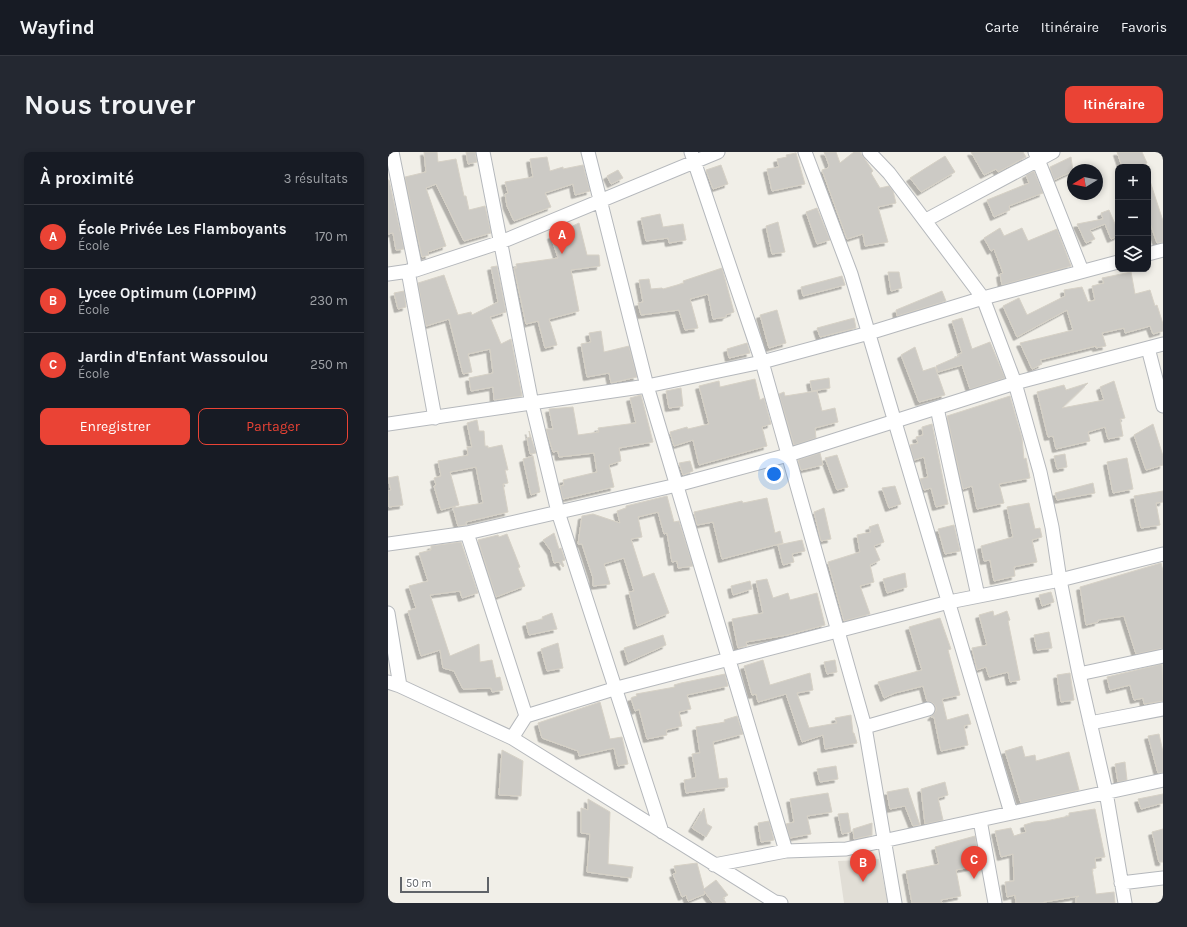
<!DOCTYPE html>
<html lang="fr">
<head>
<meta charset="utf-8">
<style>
  body { margin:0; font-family:Karla,sans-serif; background:#242831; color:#f1f3f6 }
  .controls { position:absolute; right:12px; top:12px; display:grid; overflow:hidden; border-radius:8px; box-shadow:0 2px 6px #0003 }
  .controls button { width:36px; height:36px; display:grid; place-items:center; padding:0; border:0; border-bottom:1px solid #363941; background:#171b24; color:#f1f3f6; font:20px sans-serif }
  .compass { position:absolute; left:679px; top:12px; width:36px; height:36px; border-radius:50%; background:#171b24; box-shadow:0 2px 6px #0003; rotate:260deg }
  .scale { position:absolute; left:12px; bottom:10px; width:89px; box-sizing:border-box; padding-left:4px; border:2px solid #5f6368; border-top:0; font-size:11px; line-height:14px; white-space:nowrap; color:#5f6368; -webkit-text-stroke:3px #fff; paint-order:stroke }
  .you { position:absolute; left:386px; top:322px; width:14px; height:14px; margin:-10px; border:3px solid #fff; border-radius:50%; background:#1a73e8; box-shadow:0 0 0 6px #1a73e833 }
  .badge { display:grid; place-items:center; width:26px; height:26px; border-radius:50%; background:#ea4335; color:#fff; font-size:13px; font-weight:700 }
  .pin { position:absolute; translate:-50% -33px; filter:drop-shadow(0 1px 2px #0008) }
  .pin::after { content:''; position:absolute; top:21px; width:14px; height:12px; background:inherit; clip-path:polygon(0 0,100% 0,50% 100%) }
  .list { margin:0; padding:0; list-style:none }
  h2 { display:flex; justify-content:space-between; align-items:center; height:52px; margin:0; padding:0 16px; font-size:17px }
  h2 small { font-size:13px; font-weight:400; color:#9ea1a6 }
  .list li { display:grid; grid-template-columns:26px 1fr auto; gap:12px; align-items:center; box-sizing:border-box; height:64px; padding:0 16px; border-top:1px solid #363941 }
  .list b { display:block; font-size:15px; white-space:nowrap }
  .list p { margin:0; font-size:13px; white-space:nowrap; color:#9ea1a6 }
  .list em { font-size:13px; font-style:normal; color:#9ea1a6 }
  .actions { display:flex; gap:8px; padding:12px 16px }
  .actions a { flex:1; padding:9px 0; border:1px solid #ea4335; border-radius:8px; text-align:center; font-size:14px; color:#ea4335 }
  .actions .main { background:#ea4335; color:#fff }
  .icon { flex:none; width:22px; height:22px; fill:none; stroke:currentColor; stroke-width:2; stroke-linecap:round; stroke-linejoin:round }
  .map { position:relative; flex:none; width:775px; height:751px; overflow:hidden; border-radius:8px }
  header { display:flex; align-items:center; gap:24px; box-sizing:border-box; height:56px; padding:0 20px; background:#171b24; border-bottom:1px solid #363941 }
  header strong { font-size:19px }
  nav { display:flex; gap:22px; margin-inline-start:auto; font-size:14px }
  .intro { display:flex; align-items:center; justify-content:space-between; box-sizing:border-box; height:96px; padding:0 24px }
  h1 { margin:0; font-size:28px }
  .button { padding:10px 18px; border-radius:8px; background:#ea4335; color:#fff; font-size:14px; font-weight:700 }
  main { display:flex; gap:24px; padding:0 24px }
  aside { flex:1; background:#171b24; border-radius:8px; box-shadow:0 2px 6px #0003 }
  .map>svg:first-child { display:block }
  .education { fill:#e1ded6 }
  .building { fill:#cccac5; stroke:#d6d1c6; filter:url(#shadow) }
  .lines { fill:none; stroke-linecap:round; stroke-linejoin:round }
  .minor-casing { stroke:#b5b8bc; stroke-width:15 }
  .minor { stroke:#fff; stroke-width:13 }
</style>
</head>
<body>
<header>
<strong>Wayfind</strong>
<nav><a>Carte</a><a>Itinéraire</a><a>Favoris</a></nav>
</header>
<div class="intro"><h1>Nous trouver</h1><a class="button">Itinéraire</a></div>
<main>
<aside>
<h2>À proximité<small>3 résultats</small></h2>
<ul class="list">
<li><span class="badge">A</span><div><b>École Privée Les Flamboyants</b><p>École</p></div><em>170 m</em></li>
<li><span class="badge">B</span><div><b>Lycee Optimum (LOPPIM)</b><p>École</p></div><em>230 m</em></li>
<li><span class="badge">C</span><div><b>Jardin d'Enfant Wassoulou</b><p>École</p></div><em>250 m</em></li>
</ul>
<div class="actions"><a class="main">Enregistrer</a><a>Partager</a></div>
</aside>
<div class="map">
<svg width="775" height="751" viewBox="0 0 775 751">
  <defs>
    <filter id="shadow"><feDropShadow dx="-3.5" dy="3.5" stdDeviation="0" flood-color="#0004"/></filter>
  </defs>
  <rect width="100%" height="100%" fill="#f1efe8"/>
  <path class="education" d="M491 707 500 751H456L450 709Z"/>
  <path class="building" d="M36 0H49L50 10 68 7 76 44H78L81 58 97 54 103 81 76 89 48 32 38 36 58 94 40 100 41 103 34 105 17 25 38 20Z
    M78 0H87L89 10 80 12Z
    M436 0H448L452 11 466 0H472L485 19 483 21 492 36 501 34 505 39 508 51 490 55 500 90 477 94 475 82 459 87 434 18 440 16 441 13Z
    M583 0H635L638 5 610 20 608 17 596 23Z
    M729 0H754L759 11 750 15H734Z
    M408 1 417 32 384 39 379 17 391 15 389 7 399 5 398 3Z
    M557 4 567 20 533 40 522 26Z
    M159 5 162 19 175 15V17L195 13 202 39 187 43 185 32 157 41 163 55 126 69 119 54 117 42 120 41 117 30 145 25 142 7Z
    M683 5 685 19 666 28 662 15Z
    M333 13 340 32 325 37 318 18Z
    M230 18 235 26 223 32 219 24Z
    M646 19 655 41 621 54 622 58 606 65 599 48 641 31 638 23Z
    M0 28H1L16 97 8 98 5 81 0 82Z
    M760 29H762L775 69V90L769 91 760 65Z
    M429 56 442 88 429 92 418 60Z
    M721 58 730 79V84L723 87 717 72 702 78 707 87 698 91 689 72 715 67 713 61Z
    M272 62 275 75 295 72 298 88 281 91 280 86 258 89 253 66Z
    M390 70 397 100 384 102 378 74Z
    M191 71 199 103H211L212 114 183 118 191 159 161 167 169 193 157 196 150 169 138 172 126 116H129L128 112 170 106 163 84Z
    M612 76 616 84 634 76 640 89 669 77 683 114 614 133 612 122 615 121 606 97 603 99 596 86Z
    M109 114 118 160 102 165 113 192 123 187 134 244 106 248 105 235 83 239 81 226 105 221 102 197 80 202 84 220 75 222 61 167 38 174 30 131 56 123 70 163 83 160 84 163 110 150 103 115Z
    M334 116 346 160 338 163V165L325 167 320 142 302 147 310 176 297 178 291 158 253 163 250 151 255 150 251 128 261 127 263 137 274 136 275 137 296 131 295 129Z
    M500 120H511L514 136 503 139Z
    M743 120 747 142 762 138 767 154 769 153 775 172V179L765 182 762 174 737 181 736 176 714 181 718 194 708 196V194L652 208 654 212 644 217 632 191 685 178 679 158 629 185 615 154 631 146 639 163 677 144 676 138 694 135 700 150 707 148 704 134 716 131 714 126Z
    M454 124 457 133 415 144 413 135Z
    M16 139 18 155 10 157 6 141Z
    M554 139 558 149 509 164 508 158Z
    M389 158 398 191 381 196 372 163Z
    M466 166 468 176 432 185 429 176Z
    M574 166 584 197 602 190 617 226 582 237 574 213 550 220 548 214 571 204 570 202 574 201 564 169Z
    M213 179 216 200 241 194 249 225 223 231 221 221 199 225 193 192 203 190 201 181Z
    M359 191 362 201 341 206 339 197Z
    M527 195 535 219 547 215 557 243 531 250 513 203Z
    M441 226 442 236 424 239 422 229Z
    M367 227 372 248 376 246 383 272 374 275 379 294 311 313 305 288 286 294 282 280 299 275 300 277 321 272 311 234 331 229 332 235Z
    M726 229 737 266 732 267 735 284 720 287 717 275 700 280 702 289 668 297 665 284 660 285 649 240 676 233 678 238 700 231 674 256 716 248 712 235Z
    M293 236 295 254 281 256 278 239Z
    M429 239 434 259 447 256 450 270 427 276 428 286 406 293 391 242 396 240 397 244Z
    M253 243 265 290 231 296 233 309 221 313 226 335 175 347 172 334 176 333 175 328 209 320 206 301 171 305 170 299 165 300 158 277H165L161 257 185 255 190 283 211 280 210 276 248 271 242 246Z
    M622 244 634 286 636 307 638 306 642 326 611 332 616 351 589 357 584 334 575 337 559 264Z
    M89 268 91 279H96L97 294H100V296L114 293 120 318H117L120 331 115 332 120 360 78 370V373L70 374 65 356 95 351 88 315 62 320 71 353 53 358 46 334 48 333 46 326 53 324 50 309 80 303 79 295H84L79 271Z
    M544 272 560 352 548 355 543 336 536 338 532 327 540 325 536 305 526 308 522 293 530 291 528 285 535 283 534 275Z
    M765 272 775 304V313L758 318 746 283Z
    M141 279 148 301 142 302 139 286 142 285Z
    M432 301 435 313 413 318 410 308Z
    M677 302 679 315 669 317 666 304Z
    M449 303 460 335 449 338 437 306Z
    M145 304 152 340 143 343 135 307Z
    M739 306 745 337 725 341 719 310Z
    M302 309 305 319 295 323 291 311Z
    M10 324 15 353 1 355 0 339 3 338 0 326Z
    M705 331 707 341 669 348 667 341Z
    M507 334 513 352 501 356 494 336Z
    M775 339V350L768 351 772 373 753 376 746 344Z
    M279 344 286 370 291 369 305 414 290 416 289 409 284 410 279 381 276 382 270 360 250 365 254 385 243 387 255 425 266 421 281 461 249 474 241 440 246 439 236 406 216 412 222 432 205 434V426L194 392H190L194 364 205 362 232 371 229 359 238 356V354Z
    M379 346 387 381 392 379 395 391 334 407 325 370 309 373 306 360 354 349 355 351Z
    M641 351 647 377 652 376 654 385 644 388 649 410 626 415 627 424 606 429 602 408 596 409 593 394 625 385 619 355Z
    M436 356 443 387 433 389 426 360Z
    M490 372 496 390 486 394 492 408 482 413 486 430 472 434 482 462 456 469 440 410 472 400 469 383 483 380 481 375Z
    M566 373 572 399 557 402 550 377Z
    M166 381 171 397 173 396 177 408 174 409 176 414 175 415 171 410 166 411 163 399 155 388Z
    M119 382 132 415 130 416 137 434 108 445 90 388 110 383 111 385Z
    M414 388 417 399 404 402 406 410 395 413 390 393Z
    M73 390 90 441 74 446 72 439 42 443 62 504 91 492 92 510 104 508 108 526 112 525 115 538 104 540 103 536 75 537 66 519 55 516 52 498 33 504 20 459 28 456 21 434 40 429 31 401 43 398V394Z
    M773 411 775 419V496L748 502 736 464 710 468V470L698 473 692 435Z
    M517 421 519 435 499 441 495 427Z
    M379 427 385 446 400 441 402 448 429 441 437 473 399 483 358 490 359 494 350 496 344 467 375 461 368 429Z
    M362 429 364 437 345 443 343 434Z
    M663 440 666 450 654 454 651 443Z
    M605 459 606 464 619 459 622 468 620 469 632 528 622 530 620 520 601 525 598 515 589 518 584 496 599 493 591 463Z
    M164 461 169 477 141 483 138 471 155 467 154 465Z
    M552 466 563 497 560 498 572 543 554 547 559 568 580 562 583 572 576 574 580 593 553 599 546 565H543L548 559V555L545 551 539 549 535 534 507 541 496 546 490 530 534 518 521 475Z
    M661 480 664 496 649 498 646 483Z
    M275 483 278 493 240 510 236 496Z
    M170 491 175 516 159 519 153 497Z
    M375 508 382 533 422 521 425 538 409 541 421 576 449 571 447 566 463 563 465 581H466L469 591 437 597 435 583 414 590 398 542 370 550 368 542 364 543 356 514Z
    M447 508 449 520 439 522 436 510Z
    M774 512 775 549 756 552 755 546 746 548 742 533 722 538 719 525Z
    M682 521 686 548 673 550 669 523Z
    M337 522 340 534 299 543 303 557 291 560 294 574 278 578 279 583 259 587 251 557 247 559 243 546 249 544 248 542 287 535 286 533 293 531Z
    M212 550 222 587 234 585 240 612 230 614 226 596 191 604 190 599 154 586 150 571Z
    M349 564 355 582 325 590 331 627 339 626 340 635 298 641 296 628 307 626 308 624 304 602 312 601 308 575 337 570 336 568Z
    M771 582 775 600V620L770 621 760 584Z
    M634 594 637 605 647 603 648 609 681 600 691 638 633 651 617 599Z
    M114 598 135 609 133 644 111 643Z
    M737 610 739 628 730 630 727 612Z
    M448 614 450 627 432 630 429 617Z
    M557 630 560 643 550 646 555 668 537 672 533 637Z
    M520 636 521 640 532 673 525 674 517 654 502 657 499 640Z
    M440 641 444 660 419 664 423 682 402 686 398 672 406 670 402 647Z
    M775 642V651L753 657 750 647Z
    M200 647 222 660 220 712 245 715 243 726 199 720 202 682 193 681V656L200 658Z
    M316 656 319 672 324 675 318 685 304 676Z
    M707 657 717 705 707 706 708 716 704 717 708 742 726 740 727 751H688V746L691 744 656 750V751H628L627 743 619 745 617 730 626 729 625 702 613 705 607 679 623 676 626 684 638 680 636 673 646 670 658 669 681 664V661Z
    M460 661 463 680 454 682 450 662Z
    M381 669 386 688 373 690 370 671Z
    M484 671V683L466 687 465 677Z
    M775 677V710H771L764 680Z
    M587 684 592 713 568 718 573 744 553 748 554 751H524L518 719 551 712 547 695Z
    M309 711 316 737 328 728 340 743 335 746 338 751H325L316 739 317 742 300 749 298 743 294 745 285 722 288 721 286 714Z"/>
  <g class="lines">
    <defs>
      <path id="minor" d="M4 0 28 118
        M95 0 144 252 170 360 274 680
        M200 0 259 234 398 699
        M303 0 374 210 477 575 507 751
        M417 0 463 122 623 661
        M481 0 501 21 595 146 627 231 652 320 664 375 672 428 691 522 718 640 737 751
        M647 0 694 119
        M538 68 665 0
        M760 102 775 98
        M20 119 47 266
        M0 122 28 118 113 90 330 0
        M760 196 775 254
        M549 256 590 444
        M0 272 259 234 374 210 481 181 595 146 730 110
        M79 381 138 564
        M0 392 79 381 289 333 400 303 627 231 775 192
        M0 461 12 534
        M691 522 775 504
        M0 530 12 534 124 586 387 750 393 751
        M702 571 775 557
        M477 575 540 557
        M124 586 138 564 229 536 561 450 672 428 775 402
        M592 668 607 751
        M326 713 398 699 458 697 775 628
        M733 731 775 726"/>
    </defs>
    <use href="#minor" class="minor-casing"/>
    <use href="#minor" class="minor"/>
  </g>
</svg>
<div class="controls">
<button>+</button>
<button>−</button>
<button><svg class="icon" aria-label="layers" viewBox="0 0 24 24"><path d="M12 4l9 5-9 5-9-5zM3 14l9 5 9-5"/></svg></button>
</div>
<svg class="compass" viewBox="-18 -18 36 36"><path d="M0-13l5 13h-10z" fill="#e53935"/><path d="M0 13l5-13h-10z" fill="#9ea1a6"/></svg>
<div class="scale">50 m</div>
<div class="you"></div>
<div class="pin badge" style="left:174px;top:102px">A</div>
<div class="pin badge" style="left:475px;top:730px">B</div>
<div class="pin badge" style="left:586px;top:727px">C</div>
</div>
</main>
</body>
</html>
